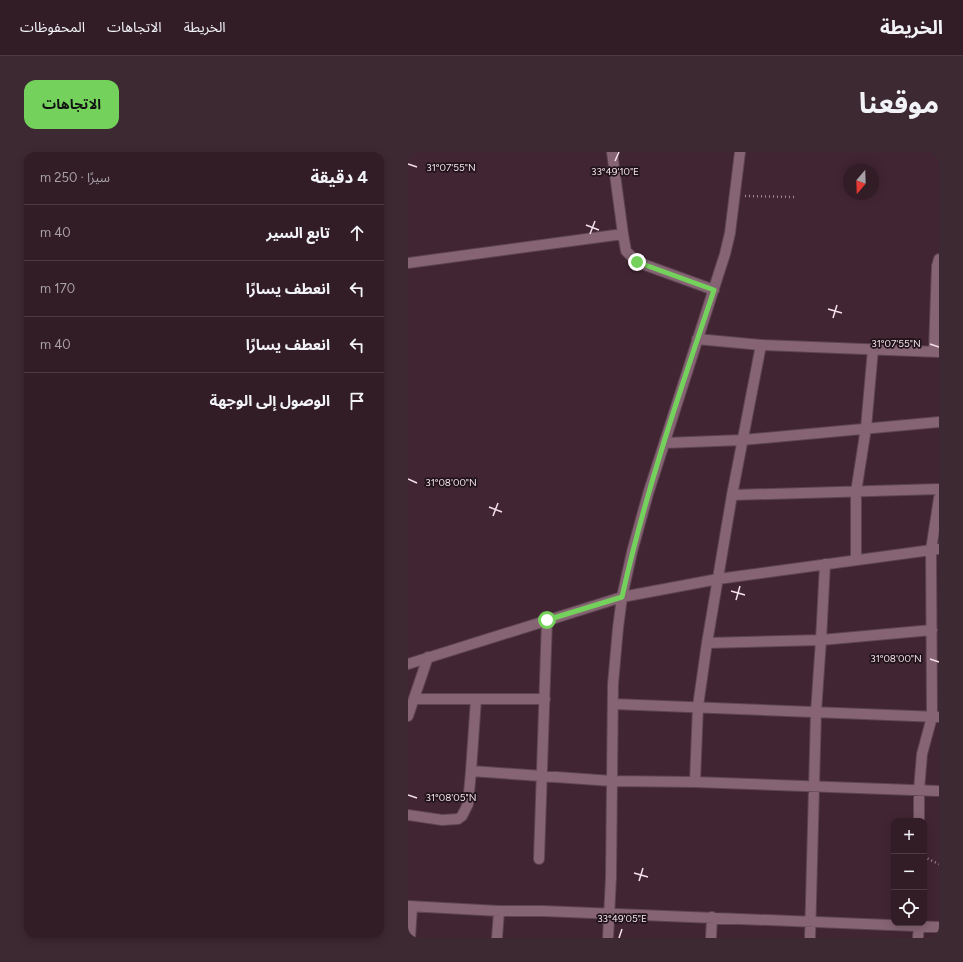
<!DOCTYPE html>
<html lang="ar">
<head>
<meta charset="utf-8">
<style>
  body { margin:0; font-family:Figtree,"Noto Sans Arabic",sans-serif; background:#3d2932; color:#f1f3f6; direction:rtl }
  .controls { position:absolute; right:12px; bottom:12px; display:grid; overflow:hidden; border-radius:8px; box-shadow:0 2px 10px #0003 }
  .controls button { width:36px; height:36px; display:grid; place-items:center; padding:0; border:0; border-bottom:1px solid #4d3a43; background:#321c26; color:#f1f3f6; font:20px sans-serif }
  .compass { position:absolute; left:435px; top:12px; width:36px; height:36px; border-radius:50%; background:#321c26; box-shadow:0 2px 10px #0003; rotate:199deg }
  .stop { position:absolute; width:12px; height:12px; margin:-9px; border:3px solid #74d25c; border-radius:50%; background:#fff }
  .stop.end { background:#74d25c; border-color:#fff; box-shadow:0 1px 4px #0008 }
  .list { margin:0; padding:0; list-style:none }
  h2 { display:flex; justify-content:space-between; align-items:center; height:52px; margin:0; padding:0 16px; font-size:17px }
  h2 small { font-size:13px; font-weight:400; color:#a8a1a7 }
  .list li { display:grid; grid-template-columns:26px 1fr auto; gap:12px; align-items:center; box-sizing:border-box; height:56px; padding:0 16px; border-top:1px solid #4d3a43 }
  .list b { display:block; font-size:15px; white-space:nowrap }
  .list em { font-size:13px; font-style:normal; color:#a8a1a7 }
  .icon { flex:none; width:22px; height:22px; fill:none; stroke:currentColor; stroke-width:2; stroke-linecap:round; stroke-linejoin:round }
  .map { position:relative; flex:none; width:531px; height:786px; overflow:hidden; direction:ltr; border-radius:12px }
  header { display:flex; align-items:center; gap:24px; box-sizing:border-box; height:56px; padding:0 20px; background:#321c26; border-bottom:1px solid #4d3a43 }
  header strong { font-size:19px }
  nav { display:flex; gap:22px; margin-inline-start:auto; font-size:14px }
  .intro { display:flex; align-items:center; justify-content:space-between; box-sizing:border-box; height:96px; padding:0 24px }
  h1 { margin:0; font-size:28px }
  .button { padding:10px 18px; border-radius:12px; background:#74d25c; color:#111; font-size:14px; font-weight:700 }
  main { display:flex; gap:24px; padding:0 24px }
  aside { flex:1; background:#321c26; border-radius:12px; box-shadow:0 2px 10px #0003 }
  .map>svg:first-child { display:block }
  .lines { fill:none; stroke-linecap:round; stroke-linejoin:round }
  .minor-casing { stroke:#5d4451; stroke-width:12 }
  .path { stroke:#9f8792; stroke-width:2.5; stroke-dasharray:1 3; stroke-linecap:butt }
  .minor { stroke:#866474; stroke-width:10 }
  .route { stroke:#74d25c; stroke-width:5 }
  .ticks { fill:none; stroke:#f5e2ea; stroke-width:1.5 }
  .ticks-label { font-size:10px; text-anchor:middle; fill:#f5e2ea; stroke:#201319; stroke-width:3.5; stroke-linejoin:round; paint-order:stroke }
</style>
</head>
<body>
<header>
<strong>الخريطة</strong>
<nav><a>الخريطة</a><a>الاتجاهات</a><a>المحفوظات</a></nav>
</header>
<div class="intro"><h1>موقعنا</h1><a class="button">الاتجاهات</a></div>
<main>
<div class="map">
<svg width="531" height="786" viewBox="0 0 531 786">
  <rect width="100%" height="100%" fill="#422533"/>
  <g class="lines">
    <defs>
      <path id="minor" d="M204 0 215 82 218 99 229 110 306 138
        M0 111 215 82
        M289 187 353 193 531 200
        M526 199 529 114 531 107
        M257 291 334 288 531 270
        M324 343 531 337
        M448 407V340L458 276 465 197
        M299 491 413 488 524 478
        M0 512 214 445 310 427 531 397
        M6 547H137
        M205 552 531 565
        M0 564 20 505
        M63 619 68 547
        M287 630 290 554 299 491 324 343 353 193
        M0 663 34 668 50 667 54 664 60 652 63 619 204 629 287 630 531 639
        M511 669V638L514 602 524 565 523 398 531 346
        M131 707 139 468
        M0 754 91 759H135L531 775
        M2 786 4 755
        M89 786 91 759
        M200 786 203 725 205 532 210 476 214 445 224 400 240 342 317 102 322 81 332 0
        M303 786 304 765
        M402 786 408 560 413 488 417 412
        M510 786 511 771"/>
    </defs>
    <use href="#minor" class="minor-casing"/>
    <path class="path" d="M337 44 386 45
      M516 705 531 712"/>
    <use href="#minor" class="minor"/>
  </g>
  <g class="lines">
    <path class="route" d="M139 468 214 445C237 341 272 239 306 138L229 110"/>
  </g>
  <path class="ticks" d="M207 9 211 0M0 12 9 15M178 73 191 78M182 82 187 69M420 157 434 161M425 166 429 153M522 192 531 195M0 327 9 331M81 355 94 360M85 364 90 351M323 439 337 443M328 448 332 434M522 507 531 510M0 643 9 646M226 721 240 725M231 729 235 716M211 786 214 777"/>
  <g class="ticks-label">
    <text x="43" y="19">31°07'55"N</text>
    <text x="207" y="23">33°49'10"E</text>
    <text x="488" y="195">31°07'55"N</text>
    <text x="43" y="334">31°08'00"N</text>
    <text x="488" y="510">31°08'00"N</text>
    <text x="43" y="649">31°08'05"N</text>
    <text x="214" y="770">33°49'05"E</text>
  </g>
</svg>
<div class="controls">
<button>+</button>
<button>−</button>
<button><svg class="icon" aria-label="locate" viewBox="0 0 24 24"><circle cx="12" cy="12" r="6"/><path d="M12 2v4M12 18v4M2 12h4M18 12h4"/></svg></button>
</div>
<svg class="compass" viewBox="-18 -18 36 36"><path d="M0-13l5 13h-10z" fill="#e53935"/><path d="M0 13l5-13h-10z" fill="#a8a1a7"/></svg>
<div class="stop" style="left:139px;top:468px"></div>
<div class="stop end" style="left:229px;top:110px"></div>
</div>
<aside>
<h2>4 دقيقة<small>سيرًا · 250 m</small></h2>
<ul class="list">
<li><svg class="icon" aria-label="ahead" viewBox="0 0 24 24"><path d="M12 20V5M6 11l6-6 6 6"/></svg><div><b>تابع السير</b></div><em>40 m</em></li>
<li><svg class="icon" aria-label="left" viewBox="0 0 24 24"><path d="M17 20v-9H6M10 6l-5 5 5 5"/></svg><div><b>انعطف يسارًا</b></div><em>170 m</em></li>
<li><svg class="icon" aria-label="left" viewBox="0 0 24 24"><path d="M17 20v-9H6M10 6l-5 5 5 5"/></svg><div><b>انعطف يسارًا</b></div><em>40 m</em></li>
<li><svg class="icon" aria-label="arrive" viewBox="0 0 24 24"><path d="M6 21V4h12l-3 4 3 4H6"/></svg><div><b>الوصول إلى الوجهة</b></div></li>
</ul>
</aside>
</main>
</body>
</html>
